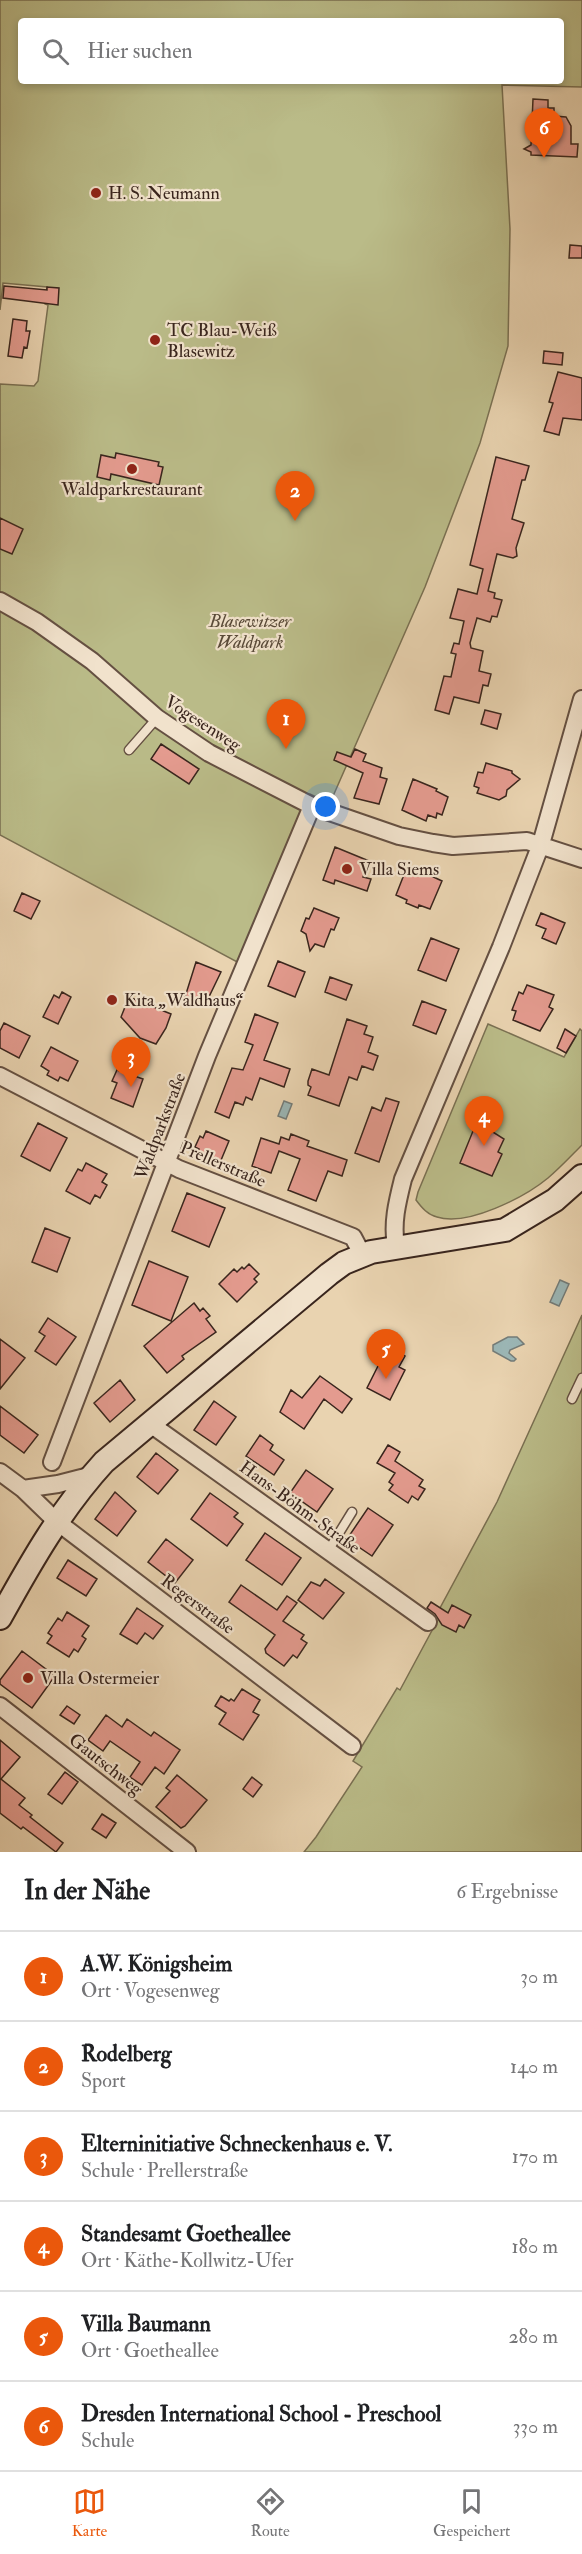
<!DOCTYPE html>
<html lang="de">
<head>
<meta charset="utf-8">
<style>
  body { margin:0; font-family:"IM FELL Double Pica",serif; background:#f6f6f6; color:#202124 }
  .you { position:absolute; left:326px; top:807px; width:21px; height:21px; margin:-15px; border:4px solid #fff; border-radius:50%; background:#1a73e8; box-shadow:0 0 0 9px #1a73e833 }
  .badge { display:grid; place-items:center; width:39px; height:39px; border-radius:50%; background:#ea580c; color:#fff; font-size:20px; font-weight:700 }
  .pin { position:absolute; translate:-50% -50px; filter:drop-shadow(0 2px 3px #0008) }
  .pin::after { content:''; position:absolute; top:32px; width:21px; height:18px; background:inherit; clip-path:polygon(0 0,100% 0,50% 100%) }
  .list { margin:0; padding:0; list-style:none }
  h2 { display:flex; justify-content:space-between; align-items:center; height:78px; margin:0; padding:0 24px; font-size:26px }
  h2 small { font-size:20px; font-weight:400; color:#757577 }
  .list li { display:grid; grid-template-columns:39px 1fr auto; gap:18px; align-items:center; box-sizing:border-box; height:90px; padding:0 24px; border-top:2px solid #e0e0e0 }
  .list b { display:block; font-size:22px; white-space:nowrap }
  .list p { margin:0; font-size:20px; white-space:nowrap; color:#757577 }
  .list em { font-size:20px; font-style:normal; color:#757577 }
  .icon { flex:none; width:33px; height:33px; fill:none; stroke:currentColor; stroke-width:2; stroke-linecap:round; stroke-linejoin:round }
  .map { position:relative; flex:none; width:582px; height:1852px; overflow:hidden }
  .search { position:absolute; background:#fff; box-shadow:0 3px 9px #0003; left:18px; right:18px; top:18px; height:66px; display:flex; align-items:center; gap:15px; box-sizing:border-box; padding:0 21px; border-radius:6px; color:#757577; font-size:22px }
  .sheet { height:618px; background:#fff }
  nav { display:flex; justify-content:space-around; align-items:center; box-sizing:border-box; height:84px; border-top:2px solid #e0e0e0; background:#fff; font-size:16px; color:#757577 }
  nav a { display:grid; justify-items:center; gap:3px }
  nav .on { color:#ea580c }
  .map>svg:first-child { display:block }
  .green { fill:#babb88; stroke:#7a7052; stroke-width:1.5; fill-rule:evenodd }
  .water { fill:#9bb6b5; stroke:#747c78; stroke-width:1.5 }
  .building { fill:#e49b8f; stroke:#39251d; stroke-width:1.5 }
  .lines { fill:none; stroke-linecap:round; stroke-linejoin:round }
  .service-casing { stroke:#655042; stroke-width:11 }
  .minor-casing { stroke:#655042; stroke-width:20 }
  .secondary-casing { stroke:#39251d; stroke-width:26 }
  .service { stroke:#f1e2cc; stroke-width:8 }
  .minor { stroke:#f1e2cc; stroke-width:16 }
  .secondary { stroke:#f1e2cc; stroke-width:22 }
  .poi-dot { fill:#8f2418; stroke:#f1e2cc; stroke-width:2 }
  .labels { text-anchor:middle; stroke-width:4.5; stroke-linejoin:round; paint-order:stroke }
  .poi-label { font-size:18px; fill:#39251d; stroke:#f1e2cc; text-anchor:start }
  .park-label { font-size:18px; font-style:italic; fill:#594a38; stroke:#f1e2cc }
  .street-label { font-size:18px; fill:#39251d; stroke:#f1e2cc }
</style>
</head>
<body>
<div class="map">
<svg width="582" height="1852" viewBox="0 0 582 1852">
  <rect width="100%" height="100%" fill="#e9d3b0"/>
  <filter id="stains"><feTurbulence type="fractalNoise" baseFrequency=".00333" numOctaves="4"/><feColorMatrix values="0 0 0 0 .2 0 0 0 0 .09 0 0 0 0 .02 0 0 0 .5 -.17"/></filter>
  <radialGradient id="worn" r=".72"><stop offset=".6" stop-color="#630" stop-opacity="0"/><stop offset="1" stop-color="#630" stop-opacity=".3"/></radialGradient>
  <path class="green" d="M0 0H582V87L502 85 510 229 508 346 480 443 425 587 330 803 310 794 239 963 0 835V384L34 386 38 381 48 305 45 304 47 287 3 283 0 310ZM21 21H561V81H21Z
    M488 1024 564 1057 580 1029 582 1031V1145C571 1156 560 1168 548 1178 525 1197 467 1227 437 1217 428 1215 422 1208 416 1200L418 1192Z
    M582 1315V1852H304L316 1837 362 1767 353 1761 397 1688 400 1690 436 1623 433 1621 497 1502Z"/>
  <path class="water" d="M284 1101 292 1104 286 1119 278 1116Z
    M560 1280 569 1284 559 1306 550 1302Z
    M508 1337H517L524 1344 510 1350 509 1353 516 1359 514 1361H511L493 1351V1345Z"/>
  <path class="building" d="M533 99 548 100V108H554V116L566 117 571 126V144H578L577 157 531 155V152L524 149 531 145Z
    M570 245 582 246V258H569Z
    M4 286 47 290V287L59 288 58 305 3 298Z
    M13 319 27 321 26 331H30L27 348 24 347 22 358 8 356Z
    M544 351 563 353 562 365 543 363Z
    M558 372 582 378V420L563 418 559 435 544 431 553 403 549 402Z
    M116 453 159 462 158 466 163 467 159 485 111 474 110 480 97 477 101 455 115 458Z
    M496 457 529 466 525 480H522L512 519 524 523 516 548 517 556 513 558 497 554 488 591 495 593 494 598 502 600 497 617 492 616 490 622 477 618 470 643 471 648 483 651 479 671 491 674 488 686 483 685 479 703 454 697 449 714 435 710 444 676 451 677 456 654 451 653 454 643 459 644 464 621 450 618 458 589 477 594 483 569 470 565Z
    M0 518 23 529 12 554 0 549Z
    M485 710 501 714 497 729 481 724Z
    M161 744 199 769 189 784 151 759Z
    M355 749 366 754 363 761 382 768 380 777 387 779 379 804 354 798 363 773 334 760 337 752 351 757Z
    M486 763 512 771V773L520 779 507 790 506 796 499 800 477 793 479 788 474 786 478 772 483 773Z
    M413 779 437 789 436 791 448 797 442 815 437 813 436 818 428 815 426 821 402 810Z
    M335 847 369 861 363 877 371 879 367 891 335 880 334 884 323 880Z
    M407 867 419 871 427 869 429 875 442 881 430 909 419 905 418 908 406 903 407 900 396 895Z
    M22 893 40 901 31 919 14 911Z
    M314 908 339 918 334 930 331 929 324 947 315 944 310 951 306 934 301 931 306 918 309 919Z
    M541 913 565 923 556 944 542 938 546 929 536 925Z
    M431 938 459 949 446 981 418 970Z
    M278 961 305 972 295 997 268 986Z
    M196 962 221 972 205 1005 185 997Z
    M330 977 352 985 346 1000 325 992Z
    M527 985 554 995 549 1007 553 1009 540 1031 513 1020 516 1011 512 1010 519 992 523 994Z
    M62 992 71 997 58 1024 43 1017 54 995 59 998Z
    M129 997 171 1014 166 1028 156 1044 140 1038 121 1017Z
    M422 1001 446 1010 436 1034 413 1025Z
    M255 1014 278 1023 264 1060 290 1069 284 1087 260 1078 252 1100 246 1097 243 1105 235 1102 229 1118 215 1112 232 1068 243 1070 253 1045 245 1042Z
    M347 1019 367 1026 364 1034 373 1037 368 1052 378 1056 373 1070 362 1066 357 1080 349 1077 339 1106 308 1095 311 1087 308 1085V1081L312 1069 329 1075Z
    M4 1023 30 1036 19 1058 0 1048V1031Z
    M565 1029 576 1036 566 1053 557 1048Z
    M51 1047 78 1061 68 1081 60 1077 58 1081 47 1075 49 1071 41 1066Z
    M117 1070 143 1079 133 1107 111 1098 117 1083 112 1081Z
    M386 1098 399 1102 379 1162 355 1153 372 1107 381 1111Z
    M38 1123 67 1138 50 1171 21 1156Z
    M485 1127 504 1139 498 1152 502 1154 492 1176 460 1163 473 1131Z
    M206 1131 229 1141 219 1165 196 1155 199 1149 195 1147 200 1136 203 1138Z
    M291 1134 309 1141 307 1146 347 1160 342 1176 328 1171 316 1201 288 1190 300 1159 279 1151 271 1173 252 1166 261 1138 279 1144 281 1137 289 1140Z
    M86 1163 107 1174 102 1182 107 1185 100 1198 95 1195 90 1204 66 1191 78 1169 82 1171Z
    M187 1193 225 1208 209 1247 172 1231Z
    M45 1228 70 1238 57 1272 32 1262Z
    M149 1261 188 1277 171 1321 132 1305Z
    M249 1264 259 1274 254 1279 257 1282 237 1302 219 1284 234 1269 237 1272 242 1267 244 1269Z
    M194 1303 200 1311 203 1308 210 1316 206 1319 216 1332 182 1356 184 1359 167 1373 144 1346Z
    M48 1318 76 1337 56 1365 35 1351 45 1336 39 1332Z
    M0 1339 25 1358 0 1389Z
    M391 1348 405 1356 399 1367 405 1370 390 1400 367 1388 382 1358 385 1360Z
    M320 1376 352 1399 342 1413 324 1399 304 1429 280 1412 291 1390 302 1398Z
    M120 1380 135 1400 110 1422 94 1403Z
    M214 1401 236 1417 216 1445 194 1430Z
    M0 1406 38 1435 24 1453 0 1435Z
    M260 1435 273 1445 270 1450 284 1460 274 1475 246 1456Z
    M388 1445 400 1452 395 1461 423 1480 419 1486 425 1489 418 1500 412 1496 408 1503 389 1490 393 1485 389 1482 395 1473 377 1463Z
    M156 1453 178 1470 158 1494 137 1477Z
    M306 1470 333 1489 317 1512 290 1493Z
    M115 1492 136 1511 117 1536 95 1519Z
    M210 1493 238 1513 234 1517 243 1524 227 1546 191 1519Z
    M368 1508 393 1525 372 1556 347 1539Z
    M265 1533 301 1558 282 1585 246 1560Z
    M166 1539 193 1560 175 1583 148 1562Z
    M68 1560 97 1579 86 1596 57 1578Z
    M325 1579 344 1593 323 1619 298 1600 311 1582 320 1586Z
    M241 1585 277 1610 287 1596 297 1603 283 1621 304 1635 301 1639 307 1643 297 1658 293 1655 284 1666 266 1653 265 1649 275 1635 229 1602Z
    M431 1602 448 1613 452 1605 471 1615 464 1628 459 1625 456 1632 442 1625 435 1614 427 1608Z
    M137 1608 163 1626 153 1639 145 1633 137 1644 120 1634Z
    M67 1612 89 1626 82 1636 86 1639 78 1652 74 1649 69 1657 47 1643 52 1636 48 1633 58 1618 62 1621Z
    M22 1651 55 1676 32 1708 0 1684V1680Z
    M242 1689 260 1700 253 1712 259 1715 243 1740 219 1724 226 1713 215 1706 221 1696 229 1701 231 1699 234 1701Z
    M67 1706 80 1715 74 1724 60 1715Z
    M106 1715 122 1727 127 1719 151 1736 154 1732 180 1750 164 1774 155 1767 142 1785 130 1777 140 1762 110 1741 103 1751 88 1740Z
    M0 1740 20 1757 1 1779 25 1798 19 1805 32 1815 30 1817 63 1843 56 1852 23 1827 21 1829 0 1813Z
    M65 1772 78 1782 62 1804 48 1794Z
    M177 1775 207 1800 185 1826 181 1828 156 1807 170 1791 166 1788Z
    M252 1777 262 1785 253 1797 243 1789Z
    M102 1814 116 1823 106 1838 92 1829Z"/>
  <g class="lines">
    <defs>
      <path id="service" d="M129 750 157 718
        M572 1399 582 1378
        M328 1551 352 1512"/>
      <path id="minor" d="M0 601 37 622 92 661 157 718 209 753 312 806 399 836 433 843 453 846 527 841 582 859
        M0 1076 179 1169 353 1237 362 1254
        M396 1247C392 1223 397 1203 403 1179L501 947 541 844 582 699
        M149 1423 428 1622
        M52 1462 207 1056 312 806
        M0 1472 23 1489 56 1521 352 1746
        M23 1489 58 1484 93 1475
        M0 1706 187 1852"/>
      <path id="secondary" d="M0 1618C31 1562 61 1509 104 1462L329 1274 344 1263 371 1252 505 1230 555 1200 582 1176"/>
    </defs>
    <use href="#service" class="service-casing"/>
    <use href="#minor" class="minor-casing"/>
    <use href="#secondary" class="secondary-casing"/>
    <use href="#service" class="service"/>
    <use href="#minor" class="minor"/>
    <use href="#secondary" class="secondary"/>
  </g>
  <g class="poi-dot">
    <circle cx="96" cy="193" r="6"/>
    <circle cx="155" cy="340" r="6"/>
    <circle cx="132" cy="469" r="6"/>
    <circle cx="347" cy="869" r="6"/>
    <circle cx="112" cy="1000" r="6"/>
    <circle cx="28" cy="1678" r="6"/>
  </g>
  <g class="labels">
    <g class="poi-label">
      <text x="108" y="199">H. S. Neumann</text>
      <text x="167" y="336">TC Blau-Weiß<tspan x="167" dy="21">Blasewitz</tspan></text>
      <text x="132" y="495" text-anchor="middle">Waldparkrestaurant</text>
      <text x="359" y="875">Villa Siems</text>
      <text x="124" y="1006">Kita „Waldhaus“</text>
      <text x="40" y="1684">Villa Ostermeier</text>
    </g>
    <g class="park-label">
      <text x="250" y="627">Blasewitzer<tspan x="250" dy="21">Waldpark</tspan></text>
    </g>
    <g class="street-label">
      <text transform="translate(203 723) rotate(33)" y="6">Vogesenweg</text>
      <text transform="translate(160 1126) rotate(-69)" y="6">Waldparkstraße</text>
      <text transform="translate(223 1164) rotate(23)" y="6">Prellerstraße</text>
      <text transform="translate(300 1507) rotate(36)" y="6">Hans-Böhm-Straße</text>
      <text transform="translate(198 1604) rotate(37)" y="6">Regerstraße</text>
      <text transform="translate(106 1764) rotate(38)" y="6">Gautschweg</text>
    </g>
  </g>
  <rect width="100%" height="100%" filter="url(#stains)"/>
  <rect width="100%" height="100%" fill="url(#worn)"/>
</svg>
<div class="you"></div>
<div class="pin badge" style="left:286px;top:749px">1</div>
<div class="pin badge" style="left:295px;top:521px">2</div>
<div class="pin badge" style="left:131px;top:1087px">3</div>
<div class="pin badge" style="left:484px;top:1146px">4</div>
<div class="pin badge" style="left:386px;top:1379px">5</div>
<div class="pin badge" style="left:544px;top:158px">6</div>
<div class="search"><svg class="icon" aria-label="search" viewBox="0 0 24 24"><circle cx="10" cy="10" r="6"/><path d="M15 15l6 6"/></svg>Hier suchen</div>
</div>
<section class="sheet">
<h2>In der Nähe<small>6 Ergebnisse</small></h2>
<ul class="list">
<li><span class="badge">1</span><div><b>A.W. Königsheim</b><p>Ort · Vogesenweg</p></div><em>30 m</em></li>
<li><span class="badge">2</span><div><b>Rodelberg</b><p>Sport</p></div><em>140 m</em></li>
<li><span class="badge">3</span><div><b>Elterninitiative Schneckenhaus e. V.</b><p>Schule · Prellerstraße</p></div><em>170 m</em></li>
<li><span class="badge">4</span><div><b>Standesamt Goetheallee</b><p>Ort · Käthe-Kollwitz-Ufer</p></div><em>180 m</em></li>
<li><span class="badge">5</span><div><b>Villa Baumann</b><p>Ort · Goetheallee</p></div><em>280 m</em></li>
<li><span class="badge">6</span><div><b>Dresden International School - Preschool</b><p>Schule</p></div><em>330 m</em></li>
</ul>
</section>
<nav>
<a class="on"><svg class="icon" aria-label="map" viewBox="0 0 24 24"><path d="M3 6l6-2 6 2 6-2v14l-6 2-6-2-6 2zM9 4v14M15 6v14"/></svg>Karte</a>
<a><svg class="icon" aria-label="directions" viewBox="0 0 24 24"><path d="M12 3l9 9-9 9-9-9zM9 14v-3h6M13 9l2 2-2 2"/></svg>Route</a>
<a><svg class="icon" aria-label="saved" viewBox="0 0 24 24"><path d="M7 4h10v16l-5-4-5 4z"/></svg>Gespeichert</a>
</nav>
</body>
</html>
